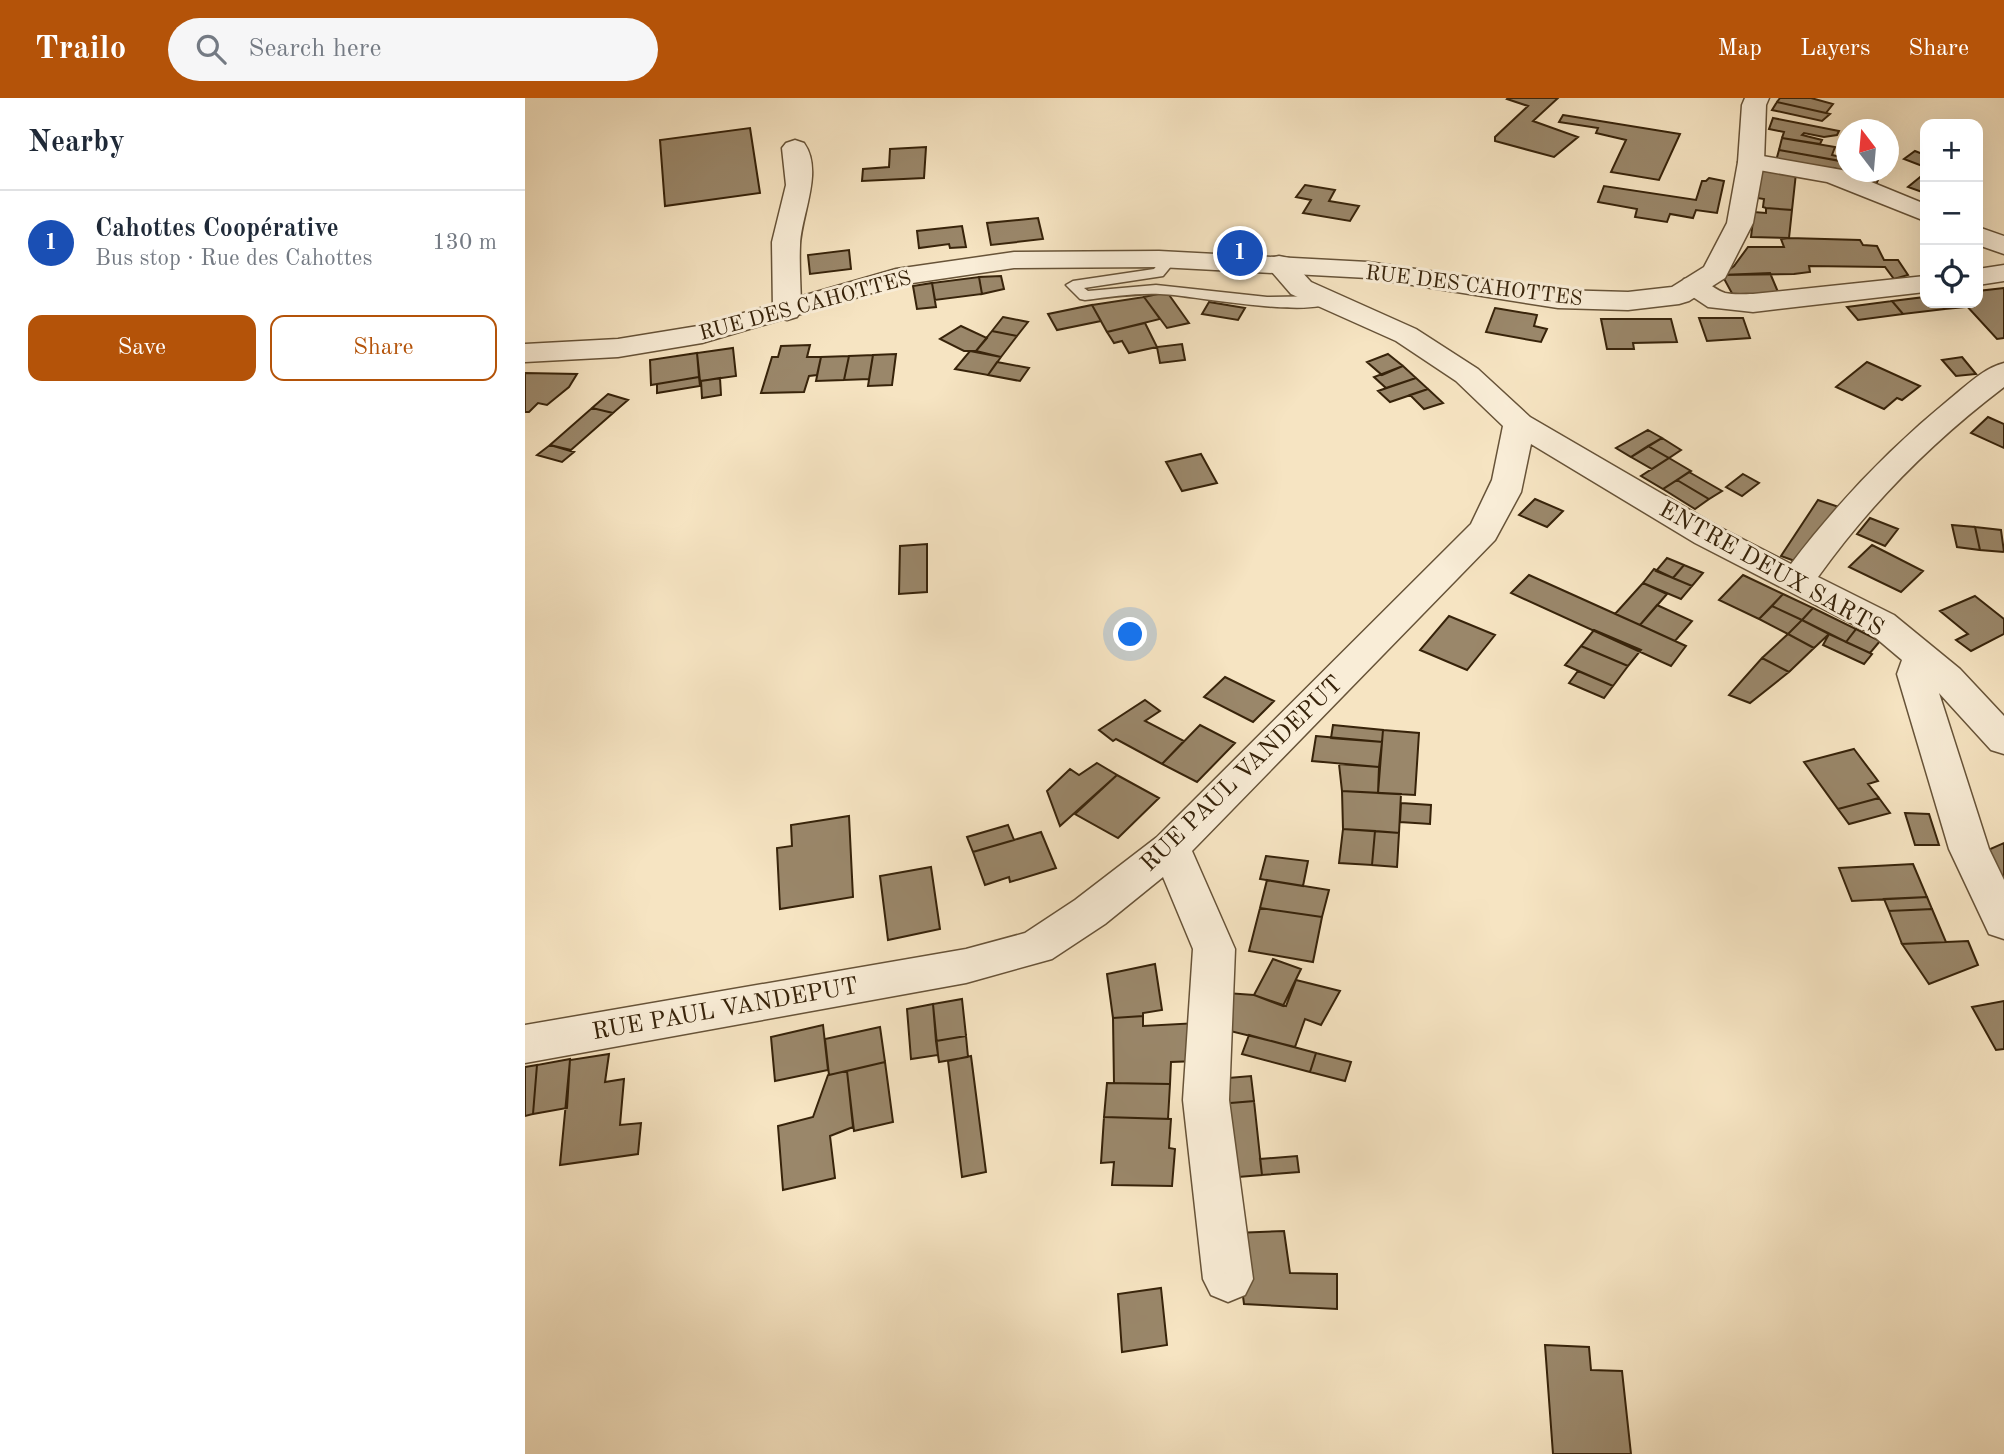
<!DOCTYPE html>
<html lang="en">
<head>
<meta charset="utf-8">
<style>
  body { margin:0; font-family:"Old Standard TT",serif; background:#f6f6f7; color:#1f2937 }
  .controls { position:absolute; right:21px; top:21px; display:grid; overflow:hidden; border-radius:14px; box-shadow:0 7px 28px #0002 }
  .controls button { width:63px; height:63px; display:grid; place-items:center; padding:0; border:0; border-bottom:2px solid #e0e1e3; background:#fff; color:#1f2937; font:35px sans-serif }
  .compass { position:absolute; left:1311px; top:21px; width:63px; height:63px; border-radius:50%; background:#fff; box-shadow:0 7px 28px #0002; rotate:344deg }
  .you { position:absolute; left:606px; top:537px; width:24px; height:24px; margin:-18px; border:5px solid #fff; border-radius:50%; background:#1a73e8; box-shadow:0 0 0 10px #1a73e833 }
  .badge { display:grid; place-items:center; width:46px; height:46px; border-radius:50%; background:#b45309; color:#fff; font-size:23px; font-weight:700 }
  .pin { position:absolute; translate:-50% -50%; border:4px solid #fff; box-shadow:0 2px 7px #0006 }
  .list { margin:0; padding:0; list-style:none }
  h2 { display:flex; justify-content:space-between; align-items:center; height:91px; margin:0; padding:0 28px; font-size:30px }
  h2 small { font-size:23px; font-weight:400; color:#747a83 }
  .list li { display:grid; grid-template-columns:46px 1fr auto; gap:21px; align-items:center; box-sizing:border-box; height:105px; padding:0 28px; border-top:2px solid #e0e1e3 }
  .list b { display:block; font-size:26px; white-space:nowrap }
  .list p { margin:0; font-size:23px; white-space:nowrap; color:#747a83 }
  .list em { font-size:23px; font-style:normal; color:#747a83 }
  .actions { display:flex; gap:14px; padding:21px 28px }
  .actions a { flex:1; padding:16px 0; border:2px solid #b45309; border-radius:14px; text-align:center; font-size:24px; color:#b45309 }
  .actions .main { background:#b45309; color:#fff }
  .icon { flex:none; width:38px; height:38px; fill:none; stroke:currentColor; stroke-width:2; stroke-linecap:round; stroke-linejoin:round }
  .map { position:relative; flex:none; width:1479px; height:1356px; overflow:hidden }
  header { display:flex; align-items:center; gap:42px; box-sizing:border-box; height:98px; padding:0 35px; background:#b45309; color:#fff }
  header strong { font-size:33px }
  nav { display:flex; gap:38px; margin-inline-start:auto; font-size:24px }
  .search { width:490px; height:63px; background:#f6f6f7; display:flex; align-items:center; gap:18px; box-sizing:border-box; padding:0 24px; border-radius:38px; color:#747a83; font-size:26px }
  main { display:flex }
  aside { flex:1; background:#fff }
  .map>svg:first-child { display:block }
  .building { fill:#9a876a; stroke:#37230a; stroke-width:2 }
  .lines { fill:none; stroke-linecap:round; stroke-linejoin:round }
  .service-casing { stroke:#675338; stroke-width:3 }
  .minor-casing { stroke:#675338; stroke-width:3 }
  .tertiary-casing { stroke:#675338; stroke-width:3 }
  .service { fill:#f9edd7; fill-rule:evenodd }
  .minor { fill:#f9edd7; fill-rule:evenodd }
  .tertiary { fill:#f9edd7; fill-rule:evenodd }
  .labels { text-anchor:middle; stroke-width:6; stroke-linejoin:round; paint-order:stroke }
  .far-street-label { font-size:21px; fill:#37230a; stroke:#f9edd7 }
  .street-label { font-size:24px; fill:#37230a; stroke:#f9edd7 }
</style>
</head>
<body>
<header>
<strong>Trailo</strong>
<div class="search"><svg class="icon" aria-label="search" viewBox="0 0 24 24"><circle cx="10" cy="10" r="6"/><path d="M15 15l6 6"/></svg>Search here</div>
<nav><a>Map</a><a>Layers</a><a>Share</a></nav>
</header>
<main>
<aside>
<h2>Nearby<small></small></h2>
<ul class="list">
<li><span class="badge" style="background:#1a4fb4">1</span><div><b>Cahottes Coopérative</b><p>Bus stop · Rue des Cahottes</p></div><em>130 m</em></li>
</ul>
<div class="actions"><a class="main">Save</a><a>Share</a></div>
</aside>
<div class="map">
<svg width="1479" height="1356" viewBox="0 0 1479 1356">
  <rect width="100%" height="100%" fill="#f6e4c2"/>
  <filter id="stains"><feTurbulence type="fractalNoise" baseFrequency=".00286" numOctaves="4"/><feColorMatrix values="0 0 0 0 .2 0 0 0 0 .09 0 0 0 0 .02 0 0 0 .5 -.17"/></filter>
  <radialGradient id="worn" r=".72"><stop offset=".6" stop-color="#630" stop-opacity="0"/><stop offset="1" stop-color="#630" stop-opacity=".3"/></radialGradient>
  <path class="building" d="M983 0H1033L1008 23 1053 39 1029 59 970 43V39L1003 8 982 1Z
    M1255 0H1286L1308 6 1301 15 1252 4Z
    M1252 4 1301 15 1305 16 1297 23 1247 12Z
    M1038 17 1155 36 1134 82 1086 74 1101 42 1071 35 1073 30 1034 24Z
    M1248 20 1314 33 1312 37 1299 39 1279 35 1277 37 1297 42 1295 46 1257 40 1259 34 1244 31Z
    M1336 23 1357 30 1326 31Z
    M225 30 235 95 140 108 135 42Z
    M1257 40 1310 49 1307 57 1316 59 1315 63 1254 52Z
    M401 49 399 80 337 83 338 71 364 69 365 51Z
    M1254 52 1322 64V74H1356L1351 87 1309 70 1306 74 1251 63Z
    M1390 53 1400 57V69L1379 61Z
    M1245 70 1271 75 1267 112 1241 110 1238 109 1239 101 1232 100 1236 73Z
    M1400 75V95L1383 89Z
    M1184 80 1199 83 1192 115 1171 112 1168 120 1145 116 1142 124 1110 119 1112 111 1073 104 1079 88 1171 102 1177 83H1181Z
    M780 87 810 92 804 103 834 108 825 123 778 115 786 102 771 99Z
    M1241 110 1267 112 1264 140 1226 139 1229 114 1241 115Z
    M513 120 518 141 466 147 462 125Z
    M437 128 441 149 425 150 424 146 394 150 392 133Z
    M1264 140 1335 142 1338 147 1352 148 1359 162H1373L1383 177 1369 181 1360 169 1284 168 1285 174 1269 176 1197 177 1209 168 1223 149H1259L1256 141Z
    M324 152 326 171 285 176 283 157Z
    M1245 175 1253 194 1209 199 1197 177Z
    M476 178 479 191 457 196 454 179Z
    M454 179 457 196 410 202 407 185Z
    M407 185 411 209 392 211 388 188Z
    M1479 190V240L1472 241 1439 205H1453V193Z
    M642 194 664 225 642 230 619 199Z
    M619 199 635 221 582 234 567 207Z
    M1400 199V205H1414L1420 211 1378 216 1367 203Z
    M1367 203 1378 216 1333 222 1322 209Z
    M684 204 720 210 713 222 677 216Z
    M1414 205H1439L1442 209 1420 211Z
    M567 207 576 223 532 232 523 216Z
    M970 210 1012 217 1009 228 1022 231 1016 244 961 234Z
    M478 219 503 224 492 238 467 233Z
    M1174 220H1218L1225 240 1182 243Z
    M1076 221H1146L1152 244 1108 245 1109 251H1082Z
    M620 225 632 249 604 255 597 243 589 245 582 234Z
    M436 228 462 240 451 253H439L415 241Z
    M467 233 492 238 476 259 451 253Z
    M657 246 660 262 635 265 632 249Z
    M285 247 282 259H296L292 277 284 278 279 294 236 295 247 259H253L256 248Z
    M208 250 211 278 175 283 172 255Z
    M445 253 476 259 463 277 430 271Z
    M172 255 174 279 126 287 125 262Z
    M371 256 367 287 343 288 348 257Z
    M863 256 878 268 857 277 842 264Z
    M348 257 344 281 319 282 324 258Z
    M324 258 319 282 291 283 296 259Z
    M1437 259 1451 276 1431 278 1417 262Z
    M472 264 504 270 495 283 463 277Z
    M1342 264 1395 288 1377 302 1372 300 1359 311 1311 289Z
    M878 268 891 280 861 290 849 279Z
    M0 275 52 276 44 289 22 307 13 305 4 314H0Z
    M174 279 175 288 132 295V286Z
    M195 280 196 297 177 300 176 283Z
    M891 280 903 291 865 304 853 293Z
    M903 291 918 305 899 311 885 297Z
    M83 296 103 302 88 315 67 310Z
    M67 310 88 315 46 352 25 347Z
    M1463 319 1479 326V350L1446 335Z
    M1123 332 1137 340 1106 359 1091 350Z
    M1137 340 1156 352 1144 360 1123 348Z
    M25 347 49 354 37 364 12 357Z
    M1123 348 1144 360 1127 371 1106 359Z
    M676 356 692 385 657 393 641 364Z
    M1144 360 1166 373 1138 391 1116 378Z
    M1164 374 1197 393 1184 401 1152 382Z
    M1218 376 1234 385 1217 398 1201 389Z
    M1152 382 1184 401 1170 411 1138 391Z
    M1010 401 1038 413 1022 429 994 417Z
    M1293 402 1314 409 1278 466 1256 458Z
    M1345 420 1373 431 1360 448 1332 436Z
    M1427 427 1450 429 1455 452 1432 449Z
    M1450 429 1476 432 1479 454 1455 452Z
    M402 446V494L374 496 375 448Z
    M1347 447 1398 473 1376 494 1324 469Z
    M1142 460 1159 467 1148 480 1131 473Z
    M1159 467 1178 475 1167 488 1148 480Z
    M1129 471 1148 480 1167 488 1156 501 1118 485Z
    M1004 477 1115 527 1161 548 1146 568 986 495Z
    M1218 477 1258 496 1234 521 1194 502Z
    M1118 485 1142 496 1115 527 1090 516Z
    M1258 496 1288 510 1277 522 1247 508Z
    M1450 498 1479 521V536L1446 553 1431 542 1443 536 1415 513Z
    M1132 507 1167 523 1150 543 1115 527Z
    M1247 508 1277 522 1263 536 1234 521Z
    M1288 510 1331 531 1321 544 1277 522Z
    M924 518 970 537 942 572 895 552Z
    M1277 522 1304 536 1289 550 1263 536Z
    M1331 531 1355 543 1345 555 1321 544Z
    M1069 532 1116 552 1103 568 1056 548Z
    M1263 536 1289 550 1264 574 1237 560Z
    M1304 536 1345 555 1347 556 1339 566 1298 547Z
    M1056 548 1103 568 1088 588 1040 567Z
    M1237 560 1264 574 1225 605 1204 597Z
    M1053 573 1088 588 1079 600 1044 585Z
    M700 579 749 603 728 624 679 599Z
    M620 602 635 613 620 623 659 643 637 666 591 641 588 643 574 632Z
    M675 627 710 645 672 684 637 666Z
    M808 627 858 632 857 644 806 640Z
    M858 632 894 635 890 697 853 695Z
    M791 638 857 644 854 669 787 663Z
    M1329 651 1353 683 1343 686 1354 700 1313 711 1279 664Z
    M572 665 592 677 535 728 522 693 545 671 554 677Z
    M814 666 854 669 853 695 817 693Z
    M592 677 634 700 593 740 550 716Z
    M817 693 876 696 874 735 818 731Z
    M1354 700 1365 715 1324 726 1313 711Z
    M876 705 906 707 905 726 875 724Z
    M1380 715 1404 716 1414 747H1390Z
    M324 718 328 799 255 811 252 750 267 748 266 727Z
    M483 727 489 742 448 754 442 739Z
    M818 731 850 733 847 767 814 765Z
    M850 733 874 735 872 769 847 767Z
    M516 734 531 770 485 784 484 779 460 787 448 754Z
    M1479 745V787L1463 752Z
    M741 758 783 763 778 788 735 781Z
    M1388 766 1402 799 1327 803 1314 770Z
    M406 769 415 831 363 842 355 778Z
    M742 782 804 792 797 819 735 810Z
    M1402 799 1407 811 1364 813 1359 801Z
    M735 810 797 819 788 864 724 853Z
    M1407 811 1421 844 1377 846 1364 813Z
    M1443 843 1453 867 1404 886 1377 846Z
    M748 861 776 871 758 908 729 897Z
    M630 866 637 912 618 915V918L588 920 582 876Z
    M771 882 815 893 796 927 780 921 770 949 697 931 702 895 729 897 761 908Z
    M437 901 441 938 411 943 408 906Z
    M1479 903V951L1471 952 1447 909Z
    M408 906 413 957 386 961 382 911Z
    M618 918V928L673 925V963L646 964 645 986 589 985 588 920Z
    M298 927 303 972 250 983 246 939Z
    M355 929 360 964 304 977 300 941Z
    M724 937 791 955 785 974 717 956Z
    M441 938 443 959 414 964 411 943Z
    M791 955 826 964 820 983 785 974Z
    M84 956 80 984 99 981 95 1027 116 1025 113 1056 35 1067 45 962Z
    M446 958 461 1074 437 1079 423 963Z
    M45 961 42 1010 8 1016 12 967Z
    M360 964 368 1024 329 1033 322 973Z
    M12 967 8 1016 0 1018V969Z
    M322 973 328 1029 305 1038 310 1080 258 1092 253 1028 288 1019 303 977Z
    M726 978 729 1003 694 1006 692 981Z
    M582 985 645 986 643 1021 579 1019Z
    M729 1003 737 1077 701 1080 694 1006Z
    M579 1019 646 1021 644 1050 650 1051 647 1088 587 1087 589 1064 576 1065Z
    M772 1058 774 1074 737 1077 735 1061Z
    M759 1133 765 1175 812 1176V1211L719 1206 710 1135Z
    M636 1190 642 1247 597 1254 593 1196Z
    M1020 1247 1064 1249 1066 1272 1097 1273 1106 1356H1028Z"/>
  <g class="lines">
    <defs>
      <path id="service" d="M645 157 652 161 638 178 559 190 563 193 631 187 742 199 803 198 810 202C789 222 668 197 635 196 610 195 585 199 560 202L555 201 541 187 548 183 629 171 640 158Z"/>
      <path id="minor" d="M270 42 279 45C299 73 276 117 275 147 274 169 276 191 276 213L272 219 262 222 252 219 248 213 247 144 261 87 257 50 261 45Z
        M1226 56 1317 72 1400 106V123L1302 84 1217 69 1213 64 1217 59Z
        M1453 129 1479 138V156L1453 147Z
        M754 158 764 160 786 184 891 231 953 271 1005 319 1194 429 1266 466C1313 404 1366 349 1426 300 1442 287 1459 270 1479 265V289C1408 343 1345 406 1293 479L1369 517 1435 571 1479 618V656L1466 652 1414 595 1464 751 1479 782V841L1464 836 1424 751 1372 576 1377 562 1345 535 1170 445 1006 346 996 394 970 442 667 753 710 851 704 1002 728 1181 720 1197 703 1204 686 1197 678 1181 658 1002 668 851 638 779 580 826 527 861 441 885 0 965V927L441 851 500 835 550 802 632 739 946 426 967 382 978 328 931 283 871 243 766 196 740 166 744 160Z
        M1479 167V183L1453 187V171Z
        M1400 178V194L1228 214 1183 209 1159 193 1155 187 1159 181C1179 176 1183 189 1200 195 1208 197 1220 196 1228 196Z"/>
      <path id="tertiary" d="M1220 0H1244L1241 7 1239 64 1228 125 1200 180 1164 203 1154 206 1103 212 1033 210 843 180 634 169 489 170 374 187 177 245 93 259 0 264V246L93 241 173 228 371 171 489 154 634 153 843 164 1033 192 1103 194 1147 189 1179 169 1202 125 1213 64 1217 7Z"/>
    </defs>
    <use href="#service" class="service-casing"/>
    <use href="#minor" class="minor-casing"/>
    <use href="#tertiary" class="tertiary-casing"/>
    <use href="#service" class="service"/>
    <use href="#minor" class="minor"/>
    <use href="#tertiary" class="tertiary"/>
  </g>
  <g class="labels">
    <g class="far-street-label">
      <text transform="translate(949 187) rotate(7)" y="7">RUE DES CAHOTTES</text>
      <text transform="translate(280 207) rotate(-15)" y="7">RUE DES CAHOTTES</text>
    </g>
    <g class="street-label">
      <text transform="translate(1247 470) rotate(29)" y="8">ENTRE DEUX SARTS</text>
      <text transform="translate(716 675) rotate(-44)" y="8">RUE PAUL VANDEPUT</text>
      <text transform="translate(200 910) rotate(-10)" y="8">RUE PAUL VANDEPUT</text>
    </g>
  </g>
  <rect width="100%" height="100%" filter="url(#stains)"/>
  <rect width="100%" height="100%" fill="url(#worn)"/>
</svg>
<div class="controls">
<button>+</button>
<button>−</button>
<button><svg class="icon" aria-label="locate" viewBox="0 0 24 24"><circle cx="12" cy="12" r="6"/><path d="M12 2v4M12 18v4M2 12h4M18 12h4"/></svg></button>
</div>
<svg class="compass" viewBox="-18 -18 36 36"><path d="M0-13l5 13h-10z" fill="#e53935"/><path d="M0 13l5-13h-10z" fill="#747a83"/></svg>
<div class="you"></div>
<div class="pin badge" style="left:715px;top:155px;background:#1a4fb4">1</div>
</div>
</main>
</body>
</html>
